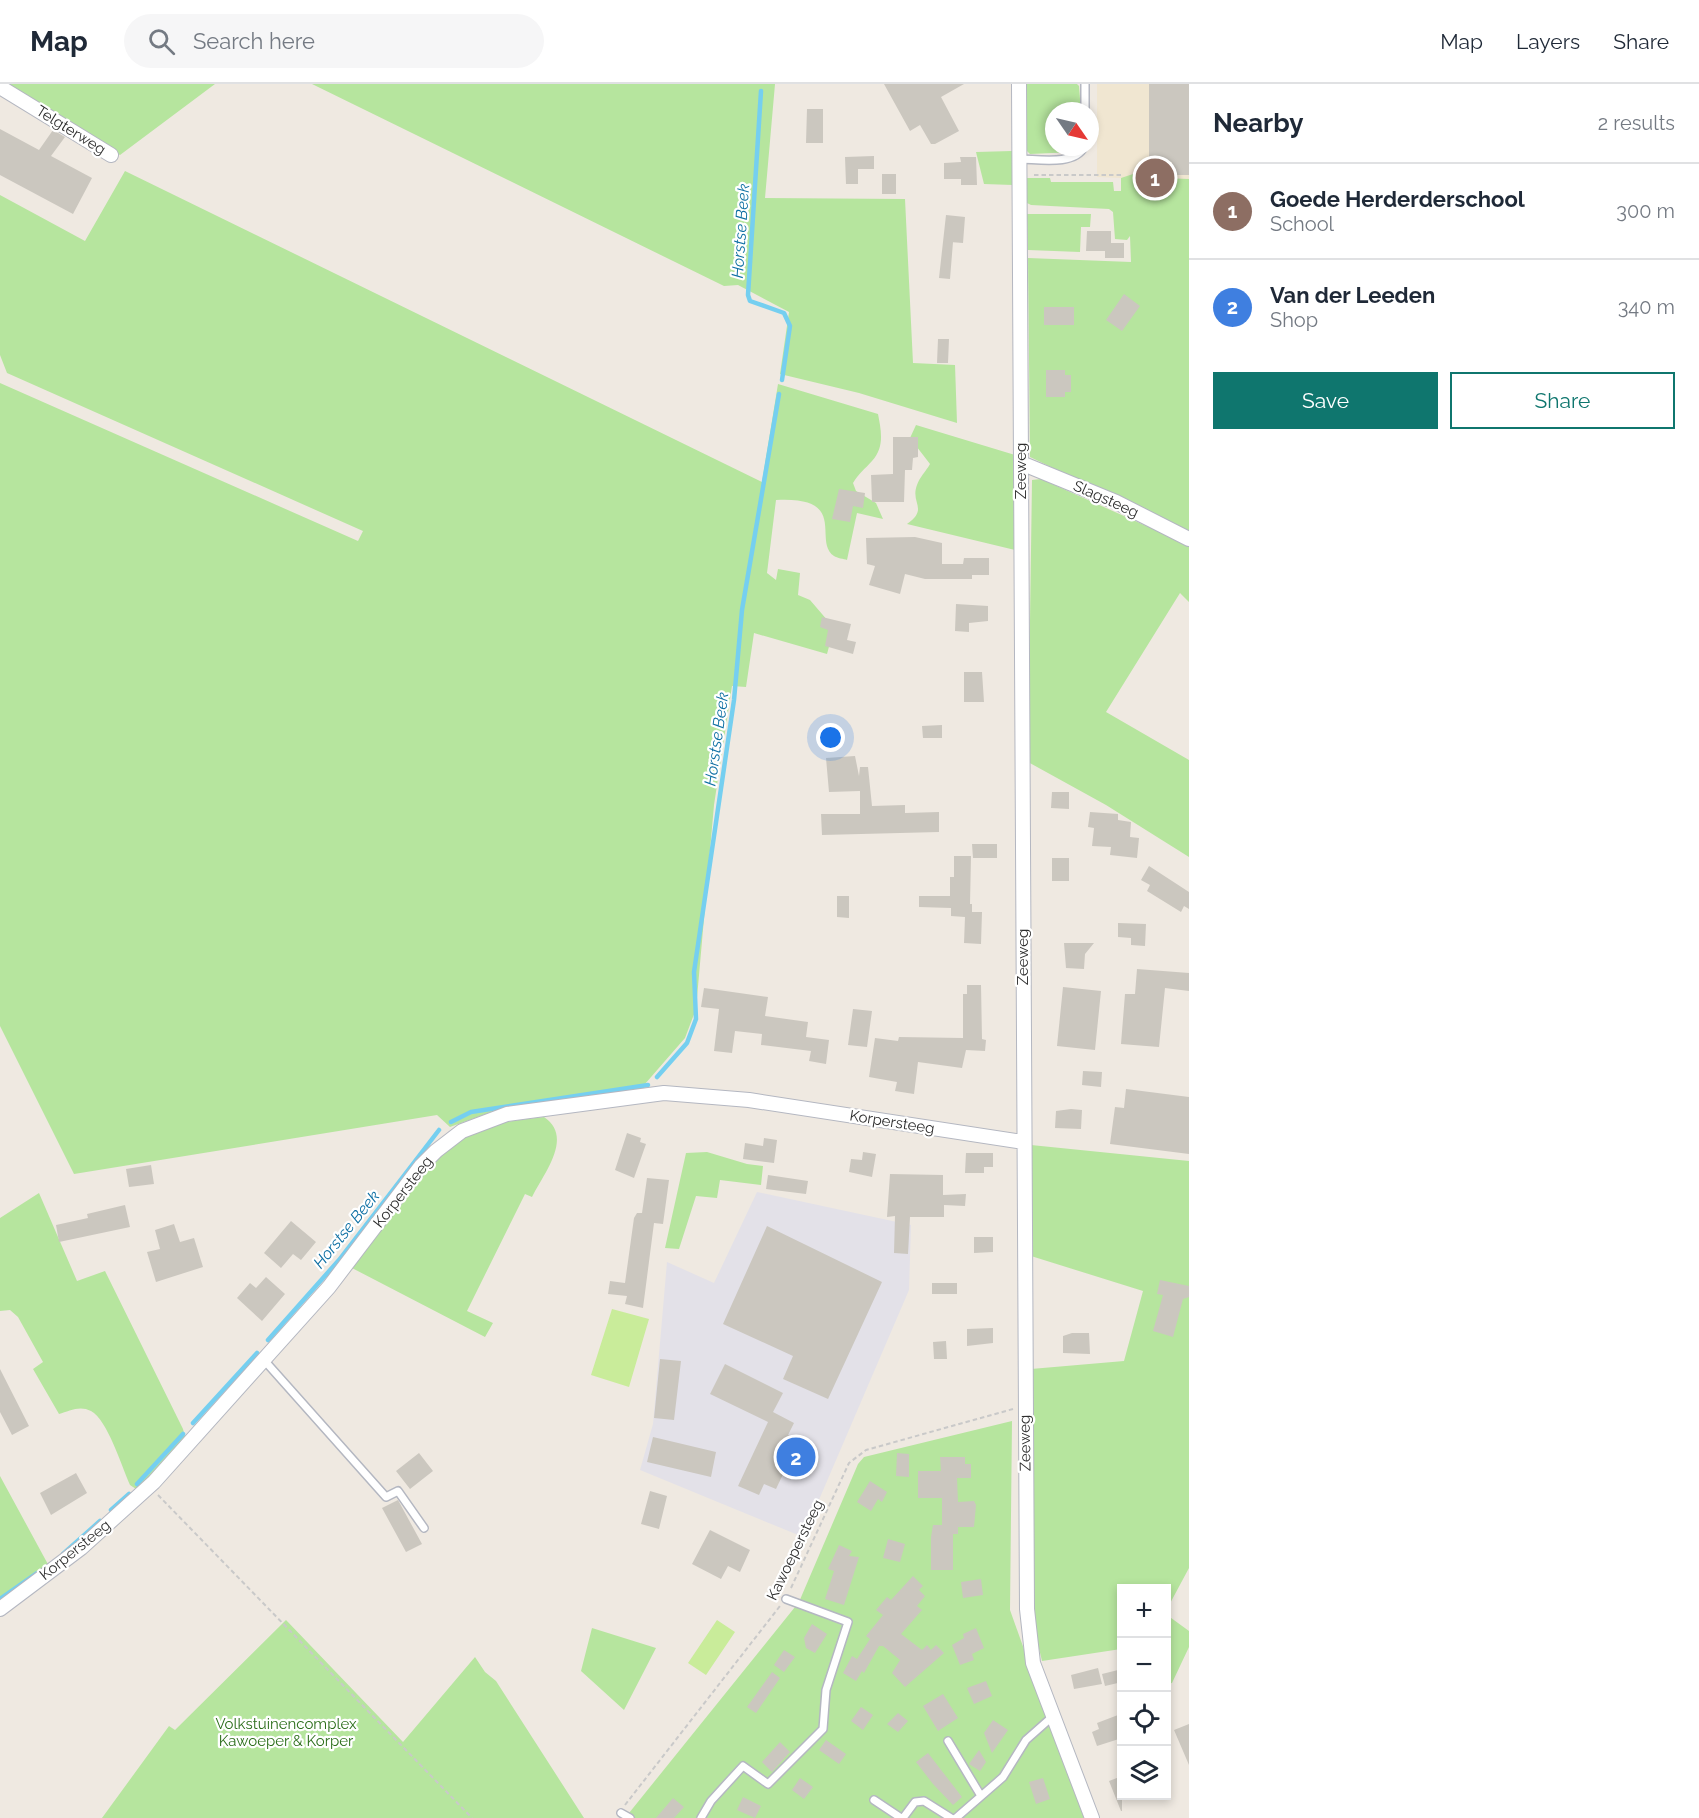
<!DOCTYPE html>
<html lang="en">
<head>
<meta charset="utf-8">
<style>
  body { margin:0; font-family:Raleway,sans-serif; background:#f6f6f7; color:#1f2937 }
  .controls { position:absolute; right:18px; bottom:18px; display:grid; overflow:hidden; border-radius:0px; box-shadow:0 3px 9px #0003 }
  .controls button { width:54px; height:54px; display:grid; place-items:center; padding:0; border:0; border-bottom:2px solid #e0e1e3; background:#fff; color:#1f2937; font:30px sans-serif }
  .compass { position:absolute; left:1045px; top:18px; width:54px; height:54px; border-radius:50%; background:#fff; box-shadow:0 3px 9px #0003; rotate:124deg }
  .you { position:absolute; left:831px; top:654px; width:21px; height:21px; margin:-15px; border:4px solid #fff; border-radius:50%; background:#1a73e8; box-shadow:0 0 0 9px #1a73e833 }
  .badge { display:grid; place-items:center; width:39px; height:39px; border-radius:50%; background:#0f766e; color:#fff; font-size:20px; font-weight:700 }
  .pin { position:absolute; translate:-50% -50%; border:3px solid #fff; box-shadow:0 2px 6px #0006 }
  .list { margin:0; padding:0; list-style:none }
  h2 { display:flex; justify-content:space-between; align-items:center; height:78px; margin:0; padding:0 24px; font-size:26px }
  h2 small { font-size:20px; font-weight:400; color:#747a83 }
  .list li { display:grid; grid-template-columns:39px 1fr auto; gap:18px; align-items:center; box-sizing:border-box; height:96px; padding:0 24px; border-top:2px solid #e0e1e3 }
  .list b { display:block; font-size:22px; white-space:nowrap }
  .list p { margin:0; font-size:20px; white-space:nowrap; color:#747a83 }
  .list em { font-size:20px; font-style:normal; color:#747a83 }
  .actions { display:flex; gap:12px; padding:18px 24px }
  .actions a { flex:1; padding:14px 0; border:2px solid #0f766e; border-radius:0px; text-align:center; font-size:21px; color:#0f766e }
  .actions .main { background:#0f766e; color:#fff }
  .icon { flex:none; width:33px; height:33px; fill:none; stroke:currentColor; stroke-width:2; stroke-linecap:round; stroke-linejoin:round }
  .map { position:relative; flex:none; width:1189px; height:1734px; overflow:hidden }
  header { display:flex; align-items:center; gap:36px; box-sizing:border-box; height:84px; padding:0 30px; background:#fff; border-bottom:2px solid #e0e1e3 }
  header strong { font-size:28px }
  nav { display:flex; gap:33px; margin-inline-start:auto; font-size:21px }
  .search { width:420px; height:54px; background:#f6f6f7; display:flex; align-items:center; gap:15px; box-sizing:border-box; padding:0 21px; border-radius:33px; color:#747a83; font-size:22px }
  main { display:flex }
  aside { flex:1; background:#fff }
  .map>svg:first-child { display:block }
  .industrial { fill:#e3e1e8 }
  .education { fill:#f0e6d1 }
  .green { fill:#b6e59e }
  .pitch { fill:#c9ec9a }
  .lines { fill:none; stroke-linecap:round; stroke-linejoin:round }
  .stream { stroke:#75cff0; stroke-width:4.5 }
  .building { fill:#cbc7bf }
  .lane-casing { stroke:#b4b7c1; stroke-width:10 }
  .street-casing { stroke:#b4b7c1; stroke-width:16 }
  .path { stroke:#c9c9c9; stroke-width:2; stroke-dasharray:4.5 3; stroke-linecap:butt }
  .lane { stroke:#fff; stroke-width:7 }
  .street { stroke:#fff; stroke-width:14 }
  .labels { text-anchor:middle; stroke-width:4.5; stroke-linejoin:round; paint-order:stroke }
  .street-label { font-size:15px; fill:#2e2e2e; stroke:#fff }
  .park-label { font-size:15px; fill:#2c6e1b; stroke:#fff }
  .water-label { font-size:16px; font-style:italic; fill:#0d6fa3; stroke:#fff }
</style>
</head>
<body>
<header>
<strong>Map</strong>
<div class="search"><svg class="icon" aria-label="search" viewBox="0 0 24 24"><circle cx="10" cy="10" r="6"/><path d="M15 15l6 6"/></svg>Search here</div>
<nav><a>Map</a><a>Layers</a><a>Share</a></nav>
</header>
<main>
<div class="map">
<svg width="1189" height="1734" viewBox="0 0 1189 1734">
  <rect width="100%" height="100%" fill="#efe9e1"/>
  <path class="industrial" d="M757 1108 911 1141 909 1206 803 1453 640 1386 653 1340 667 1178 714 1199Z"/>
  <path class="education" d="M1097 0H1189V154L1122 123 1121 94 1097 93Z"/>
  <path class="green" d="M3 0H215L120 71Z
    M312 0H775L765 114 905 115 913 279 955 281 957 339 859 309 780 290 789 228 738 201 724 202Z
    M1027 0H1077L1079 2 1081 27H1054V63H1079L1075 68 1030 70 1025 65Z
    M1012 67 1013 101 984 100 976 68Z
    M125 87 762 398 778 300 878 330C881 346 885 363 872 377 865 385 859 389 853 399L856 407 876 419 883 435 857 429 847 476C844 475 837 474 834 472 812 457 850 412 776 416L767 489 776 496 778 485 800 489 798 511 810 516 834 544 827 570 754 549 746 603 732 602 714 721 696 925 685 954 638 1008 494 1027 450 1043 437 1031 74 1090 0 942V299L358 457 363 447 7 289 0 271V111L85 157Z
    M1139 88 1149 89 1161 94 1189 95V449L1030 373 1028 174 1131 178 1130 152 1127 156 1115 155 1113 128 1109 125 1031 121 1027 119 1026 94H1050L1051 98H1113L1114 107H1121V94Z
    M1027 130H1091L1090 143H1081L1080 168 1028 166Z
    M916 341 1015 371V466L907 440C929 425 910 419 917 401 919 394 926 387 930 380L910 354Z
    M1041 395 1189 461V518L1180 509 1106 628 1189 676V773L1106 721 1028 678 1032 396Z
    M544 1033C574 1053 544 1089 532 1113L525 1110 467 1227 493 1239 485 1253 352 1184C377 1151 427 1072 460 1054 485 1039 516 1036 544 1033Z
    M1031 1061 1189 1077V1484L1167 1525 1166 1504H1122L1121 1565 1042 1577 1036 1552 1032 1494 1031 1285 1124 1277 1143 1207 1031 1172Z
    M707 1068 747 1080 763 1082 761 1101 720 1096 717 1114 696 1112 679 1165 665 1164 686 1069Z
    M39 1109 77 1197 105 1187 183 1345 185 1353 139 1407 130 1401C122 1383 107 1335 91 1327 80 1321 69 1327 59 1330L33 1285 43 1278 18 1233 10 1226 0 1227V1134Z
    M1012 1337 1010 1526 1084 1734H625L799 1518 858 1380 864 1373Z
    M0 1392 50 1484 0 1521Z
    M1167 1531 1189 1547V1563L1172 1599 1167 1600Z
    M286 1536 403 1658 475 1573 485 1588 496 1597 584 1734H102L169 1642 175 1646Z
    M592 1544 656 1564 624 1626 581 1587Z"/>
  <path class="pitch" d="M612 1225 649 1235 629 1303 591 1291Z
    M717 1536 735 1548 706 1591 688 1579Z"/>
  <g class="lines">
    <path class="stream" d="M761 7 748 211 750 217 784 229 790 242 782 296
      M657 993 687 959 696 935 694 888 734 616 742 526 779 310
      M451 1038 471 1028 648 1001
      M268 1256 339 1176 439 1046
      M193 1339 257 1269
      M137 1400 183 1350
      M111 1426 129 1410
      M63 1470 100 1437
      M0 1515 37 1489"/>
  </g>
  <path class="building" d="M884 0H964L941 13 959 47 935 60H931L920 41 910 47Z
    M1149 0H1189V91H1172V78H1149Z
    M807 25H823V59H806Z
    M0 45 39 66 53 46 65 53 51 72 92 94 73 130 0 91Z
    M874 72V85H858V100H846L845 73Z
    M960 73H976L977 101H961V95H944V79L961 78Z
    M882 90H896V110H882Z
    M946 131 965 133 963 159 950 158H953L950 195 939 194Z
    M1087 147H1111V159H1124V174H1105V167H1086Z
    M1124 210 1140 222 1122 247 1106 236Z
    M1044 223H1074V241H1044Z
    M938 255H949L948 279H937Z
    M1046 286H1065V291H1071V308H1065V313H1046Z
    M893 353H918V373L913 374 912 386H905L904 418H872L871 391 893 390Z
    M839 405 865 409 863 424 853 422 850 438 832 435Z
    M915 453 942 459V480H963L964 474H989V491H972V495H925L905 490 900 510 869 501 875 482 867 480 866 454Z
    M956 520 988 522V537L969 539V548L955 547Z
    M822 533 851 540 847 556 856 558 853 570 825 562 828 546 820 543Z
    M964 588H982L984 618H964Z
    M942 641V654H923L922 642Z
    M855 672 859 692 860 683H868L872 722 905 721V729L939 728V748L822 751 821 730H860V707L829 708 826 674Z
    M1052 708H1069V725L1051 724Z
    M1090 728 1118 730V736L1131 738 1130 753 1139 754 1137 774 1110 771 1111 763 1092 762 1094 744 1088 743Z
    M972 760H997V774H973Z
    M954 772H971L970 820H972V828H982L981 860 964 859 965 833 951 832V824L919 823V812H950V793H954Z
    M1052 774H1069V797H1052Z
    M1149 782 1189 808V825L1184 822 1181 828 1147 807 1150 801 1141 796Z
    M837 812H849V834L837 833Z
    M1118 839 1146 840 1145 862 1131 861V854L1118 853Z
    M1064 859H1094L1085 870 1084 885 1066 884Z
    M1137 885 1189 889V907L1165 904 1159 963 1121 960 1125 910H1135Z
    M967 901H981L982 955 986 956 985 967 966 966 962 984 918 978 914 1010 895 1007 897 998 869 993 875 954 898 957 899 953 963 954V910H967Z
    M1063 903 1101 907 1095 966 1057 962Z
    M704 904 768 913 765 932 808 938 806 953 829 956 826 980 809 977 811 967 761 961 762 950 735 947 732 969 714 967 719 925 701 923Z
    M853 925 872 927 867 963 848 961Z
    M1083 987 1102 988 1101 1003 1082 1001Z
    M1126 1005 1189 1013V1070L1110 1060 1115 1023 1124 1024Z
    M1071 1025 1082 1026 1081 1045 1055 1044 1056 1027Z
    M627 1049 641 1054 640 1058 646 1060 634 1094 615 1086Z
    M764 1054 777 1056 774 1079 743 1075 745 1059 763 1062Z
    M863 1068 876 1070 872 1093 849 1088 851 1075 862 1076Z
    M966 1069H993V1083H984V1089H965Z
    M151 1081 154 1100 129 1103 126 1085Z
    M890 1090 943 1091V1111L966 1110 965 1122 944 1121V1133H910L908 1170 894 1169 895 1132 887 1133Z
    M768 1091 808 1097 806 1110 766 1105Z
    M647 1094 669 1096 663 1140 654 1139 643 1224 625 1220 627 1212 608 1210 610 1197 625 1199 634 1134 637 1129H642Z
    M125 1121 130 1143 59 1158 56 1141 88 1134 87 1130Z
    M291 1137 316 1158 301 1176 293 1170 281 1184 264 1169Z
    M174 1140 180 1158 194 1154 203 1183 156 1198 147 1168 160 1165 155 1146Z
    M767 1142 882 1198 828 1315 783 1295 793 1272 723 1240Z
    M974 1153H993V1168L974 1169Z
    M266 1193 285 1210 262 1237 237 1214 250 1199 256 1204Z
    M1160 1196 1189 1202V1213L1183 1215 1173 1253 1153 1247 1163 1211 1157 1210Z
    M932 1199H957V1210H932Z
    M993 1244V1259L967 1262V1245Z
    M1072 1249H1089L1090 1270 1063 1269V1252Z
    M946 1257 947 1275H934L933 1258Z
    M660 1275 681 1277 674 1336 654 1334Z
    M725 1280 783 1309 773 1328 794 1339 788 1351 813 1364 801 1391 798 1393 785 1386 776 1405 764 1400 759 1411 738 1402 768 1338 710 1310Z
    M0 1285 29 1342 12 1351 0 1328Z
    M653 1353 716 1368 711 1393 647 1378Z
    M419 1369 433 1387 410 1405 396 1387Z
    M897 1369 909 1370V1393L896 1392Z
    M940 1373H965V1380H971V1394H957L958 1418 974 1417 976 1421 974 1443H958V1450H953V1486H931V1453L933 1441H942V1414H918V1387H941Z
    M76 1389 87 1409 51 1431 40 1409Z
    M870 1397 887 1408 882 1418 878 1415 871 1427 857 1418Z
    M650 1407 667 1412 659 1445 641 1440Z
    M398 1416 422 1460 406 1468 382 1424Z
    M710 1446 750 1466 740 1488 728 1482 721 1495 692 1480Z
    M888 1455 905 1460 900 1478 883 1474Z
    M839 1461 852 1467 849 1472 859 1473 844 1521 825 1515 834 1487 828 1485Z
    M913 1492 923 1502 919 1506 925 1512 917 1522 922 1526 901 1550 922 1566 927 1561 931 1566 936 1561 944 1569 905 1603 892 1589 900 1576 883 1562H879L864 1589 862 1587 856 1597 843 1589 852 1572 857 1575 870 1555 866 1552 883 1531 876 1526 887 1513 891 1516Z
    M981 1495 983 1511 963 1514 961 1498Z
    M812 1540 827 1550 815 1569 806 1564 804 1554Z
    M976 1544 984 1564 972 1570 974 1576 960 1581 952 1561 964 1554 963 1550Z
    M784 1566 795 1573 784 1588 774 1581Z
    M1098 1584 1102 1600 1074 1605 1071 1591Z
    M1122 1585V1598L1105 1602 1102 1590Z
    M772 1588 780 1594 756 1629 747 1623Z
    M986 1597 992 1612 974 1620 967 1604Z
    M943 1610 958 1634 938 1647 923 1622Z
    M861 1623 873 1631 863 1646 851 1637Z
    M898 1629 908 1637 898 1648 887 1640Z
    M1118 1631 1122 1654 1097 1662 1092 1648 1099 1645 1097 1639Z
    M993 1636 1008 1646 992 1669 984 1649Z
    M1189 1640V1681L1174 1646Z
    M826 1656 846 1670 839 1680 819 1666Z
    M780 1658 790 1668 772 1688 762 1678Z
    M979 1666 986 1678 980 1687 969 1680Z
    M928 1669 962 1713 953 1721 933 1700 916 1678Z
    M1122 1692V1727H1121L1109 1697Z
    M800 1694 813 1703 804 1715 792 1706Z
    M1043 1694 1050 1715 1036 1720 1029 1698Z
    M743 1713 761 1722 755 1734 737 1726Z
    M673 1714 684 1723 674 1734H656Z"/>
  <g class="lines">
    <defs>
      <path id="lane" d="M1085 0V27
        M1019 75C1038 75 1074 82 1084 63
        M264 1276 386 1413 398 1407 424 1444
        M948 1657 981 1712
        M874 1716 901 1734
        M621 1729 630 1734
        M701 1734 711 1717 743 1682 768 1700 823 1645 826 1606 848 1538 786 1515
        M903 1734 915 1718 924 1717 951 1734
        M956 1734 1003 1693 1026 1656 1052 1633"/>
      <path id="street" d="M1019 0 1027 1525 1033 1579 1092 1734
        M0 3 111 71
        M1021 379 1116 418 1189 455
        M0 1525 81 1464 154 1398 329 1203 421 1082 436 1067 462 1047 507 1030 664 1009 749 1016 1023 1058"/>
    </defs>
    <use href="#lane" class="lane-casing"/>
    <use href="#street" class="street-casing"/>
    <path class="path" d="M1034 91H1121
      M158 1411 472 1734
      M791 1504 849 1379 866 1366 1013 1325
      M625 1721 780 1522"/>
    <use href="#lane" class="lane"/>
    <use href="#street" class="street"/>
  </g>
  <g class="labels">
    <g class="street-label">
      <text transform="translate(71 46) rotate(32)" y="5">Telgterweg</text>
      <text transform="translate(1021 387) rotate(-90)" y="5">Zeeweg</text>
      <text transform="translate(1106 415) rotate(24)" y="5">Slagsteeg</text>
      <text transform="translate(1023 873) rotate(-90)" y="5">Zeeweg</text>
      <text transform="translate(892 1038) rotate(9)" y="5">Korpersteeg</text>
      <text transform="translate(403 1108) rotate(-52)" y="5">Korpersteeg</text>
      <text transform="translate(1025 1359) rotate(-91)" y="5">Zeeweg</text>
      <text transform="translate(75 1466) rotate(-39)" y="5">Korpersteeg</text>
      <text transform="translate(795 1466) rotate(-64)" y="5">Kawoepersteeg</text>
    </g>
    <g class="park-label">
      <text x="286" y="1645">Volkstuinencomplex<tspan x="286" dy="17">Kawoeper &amp; Korper</tspan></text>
    </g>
    <g class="water-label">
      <text transform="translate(740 147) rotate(-86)" y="6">Horstse Beek</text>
      <text transform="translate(716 655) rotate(-82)" y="6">Horstse Beek</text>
      <text transform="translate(346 1145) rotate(-51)" y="6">Horstse Beek</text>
    </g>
  </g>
</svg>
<div class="controls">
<button>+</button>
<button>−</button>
<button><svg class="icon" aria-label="locate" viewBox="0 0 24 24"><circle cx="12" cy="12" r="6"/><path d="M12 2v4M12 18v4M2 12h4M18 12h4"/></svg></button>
<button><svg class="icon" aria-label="layers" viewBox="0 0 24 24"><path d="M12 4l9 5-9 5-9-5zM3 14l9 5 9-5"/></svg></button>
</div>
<svg class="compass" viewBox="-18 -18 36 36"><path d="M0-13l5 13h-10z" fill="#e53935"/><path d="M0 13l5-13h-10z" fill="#747a83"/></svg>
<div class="you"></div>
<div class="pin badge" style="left:1155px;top:94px;background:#8d6e63">1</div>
<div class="pin badge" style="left:796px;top:1373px;background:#3f7fe0">2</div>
</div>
<aside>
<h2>Nearby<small>2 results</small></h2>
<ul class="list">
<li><span class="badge" style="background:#8d6e63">1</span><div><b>Goede Herderderschool</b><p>School</p></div><em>300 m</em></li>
<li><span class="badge" style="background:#3f7fe0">2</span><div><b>Van der Leeden</b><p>Shop</p></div><em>340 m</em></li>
</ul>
<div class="actions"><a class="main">Save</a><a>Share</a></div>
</aside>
</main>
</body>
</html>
